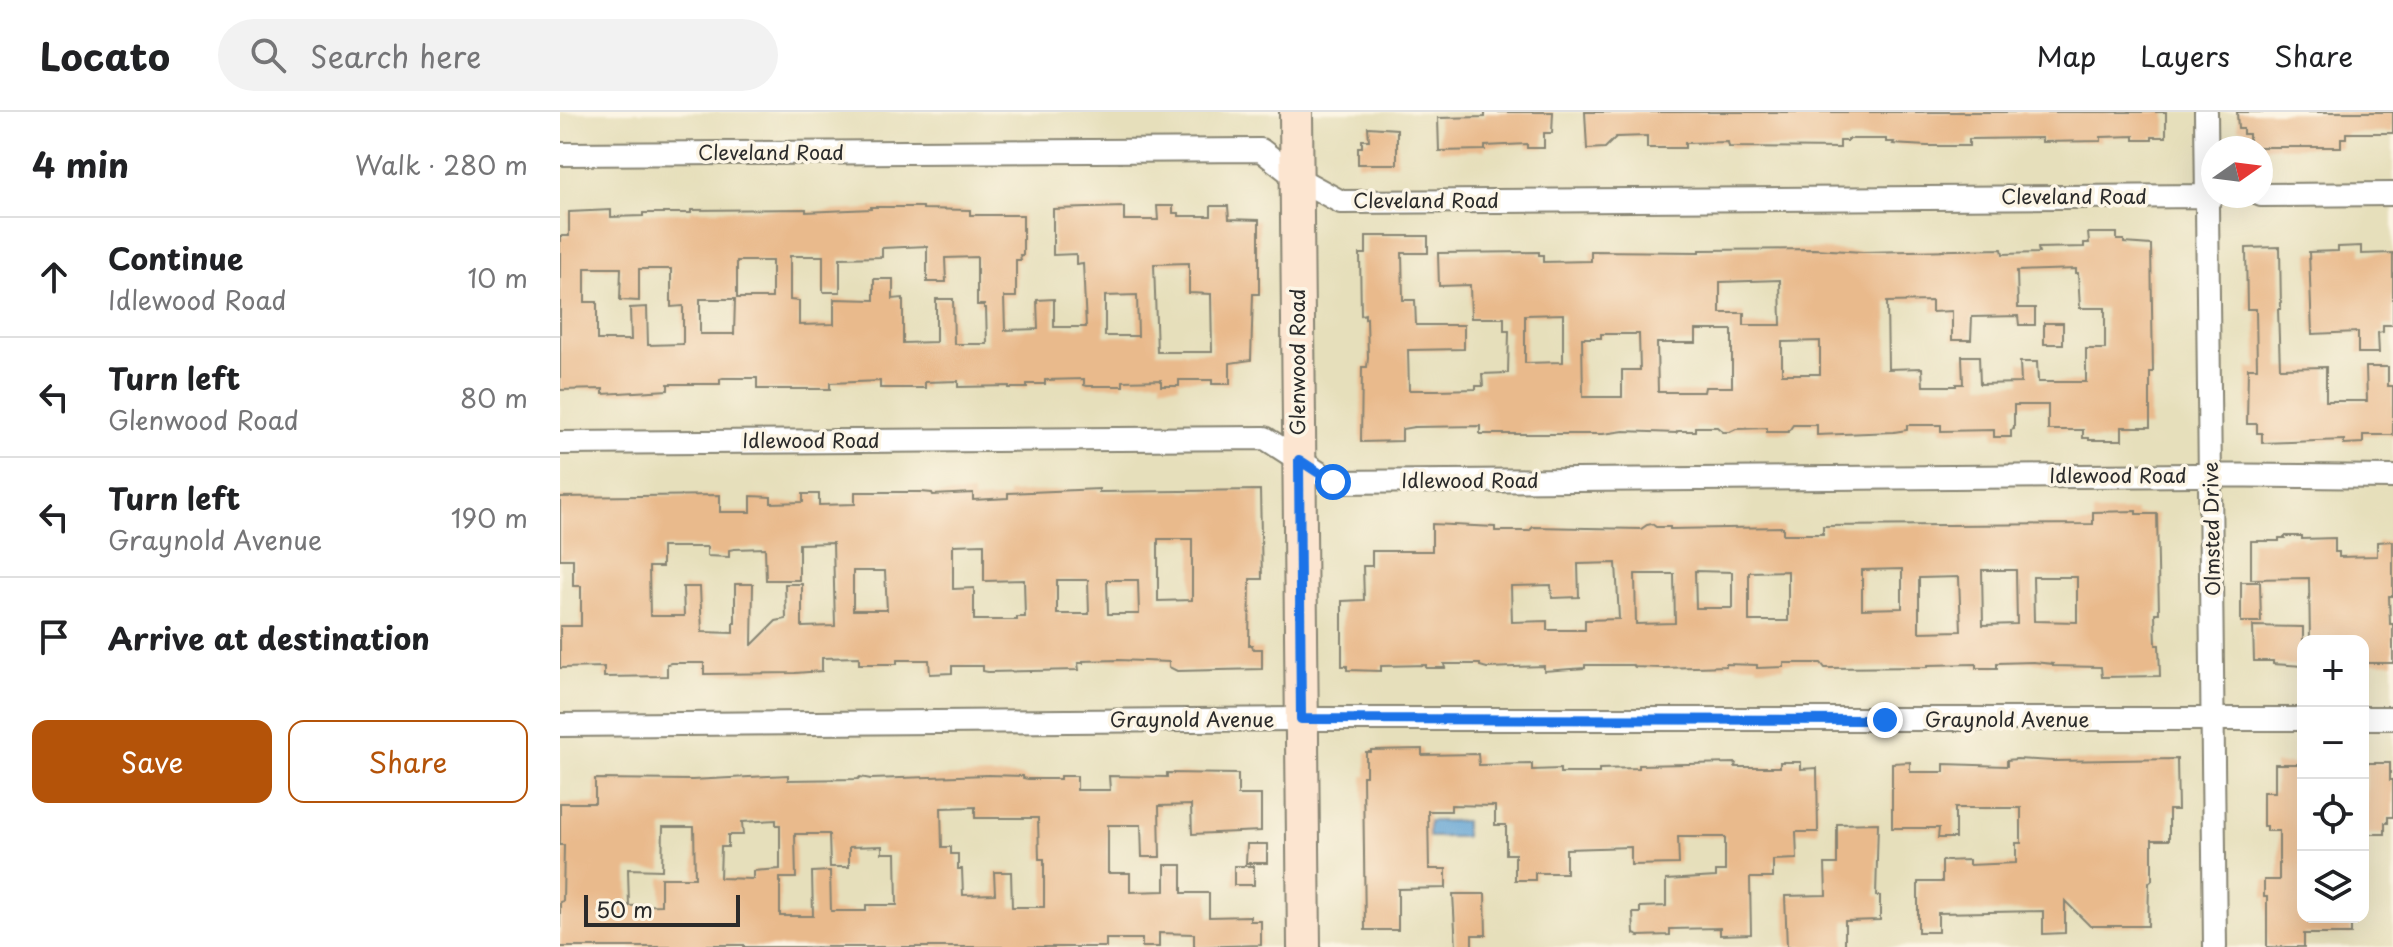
<!DOCTYPE html>
<html lang="en">
<head>
<meta charset="utf-8">
<style>
  body { margin:0; font-family:"Playpen Sans",sans-serif; background:#f2f2f2; color:#202124 }
  .controls { position:absolute; right:24px; bottom:24px; display:grid; overflow:hidden; border-radius:16px; box-shadow:0 8px 32px #0002 }
  .controls button { width:72px; height:72px; display:grid; place-items:center; padding:0; border:0; border-bottom:2px solid #e0e0e0; background:#fff; color:#202124; font:40px sans-serif }
  .compass { position:absolute; left:1641px; top:24px; width:72px; height:72px; border-radius:50%; background:#fff; box-shadow:0 8px 32px #0002; rotate:76deg }
  .scale { position:absolute; left:24px; bottom:20px; width:156px; box-sizing:border-box; padding-left:8px; border:4px solid #2b2b2b; border-top:0; font-size:22px; line-height:28px; white-space:nowrap; color:#2b2b2b; -webkit-text-stroke:6px #fcf5e5; paint-order:stroke }
  .stop { position:absolute; width:24px; height:24px; margin:-18px; border:6px solid #1a73e8; border-radius:50%; background:#fff }
  .stop.end { background:#1a73e8; border-color:#fff; box-shadow:0 2px 8px #0008 }
  .list { margin:0; padding:0; list-style:none }
  h2 { display:flex; justify-content:space-between; align-items:center; height:104px; margin:0; padding:0 32px; font-size:34px }
  h2 small { font-size:26px; font-weight:400; color:#757577 }
  .list li { display:grid; grid-template-columns:52px 1fr auto; gap:24px; align-items:center; box-sizing:border-box; height:120px; padding:0 32px; border-top:2px solid #e0e0e0 }
  .list b { display:block; font-size:30px; white-space:nowrap }
  .list p { margin:0; font-size:26px; white-space:nowrap; color:#757577 }
  .list em { font-size:26px; font-style:normal; color:#757577 }
  .actions { display:flex; gap:16px; padding:24px 32px }
  .actions a { flex:1; padding:18px 0; border:2px solid #b45309; border-radius:16px; text-align:center; font-size:28px; color:#b45309 }
  .actions .main { background:#b45309; color:#fff }
  .icon { flex:none; width:44px; height:44px; fill:none; stroke:currentColor; stroke-width:2; stroke-linecap:round; stroke-linejoin:round }
  .map { position:relative; flex:none; width:1833px; height:835px; overflow:hidden }
  header { display:flex; align-items:center; gap:48px; box-sizing:border-box; height:112px; padding:0 40px; background:#fff; border-bottom:2px solid #e0e0e0 }
  header strong { font-size:38px }
  nav { display:flex; gap:44px; margin-inline-start:auto; font-size:28px }
  .search { width:560px; height:72px; background:#f2f2f2; display:flex; align-items:center; gap:20px; box-sizing:border-box; padding:0 28px; border-radius:44px; color:#757577; font-size:30px }
  main { display:flex }
  aside { flex:1; background:#fff }
  .map>svg:first-child { display:block }
  .water { fill:#5fa2d3; stroke:#45667f; stroke-width:2 }
  .building { fill:#e9ba8c; fill-rule:evenodd }
  .lines { fill:none; stroke-linecap:round; stroke-linejoin:round }
  .street-casing { stroke:#888573; stroke-width:26 }
  .secondary-casing { stroke:#888573; stroke-width:36 }
  .street { stroke:#fff; stroke-width:22 }
  .secondary { stroke:#fce5d0; stroke-width:32 }
  .route { stroke:#1a73e8; stroke-width:10 }
  .labels { text-anchor:middle; stroke-width:7; stroke-linejoin:round; paint-order:stroke }
  .street-label { font-size:20px; fill:#2b2b2b; stroke:#fcf5e5 }
</style>
</head>
<body>
<header>
<strong>Locato</strong>
<div class="search"><svg class="icon" aria-label="search" viewBox="0 0 24 24"><circle cx="10" cy="10" r="6"/><path d="M15 15l6 6"/></svg>Search here</div>
<nav><a>Map</a><a>Layers</a><a>Share</a></nav>
</header>
<main>
<aside>
<h2>4 min<small>Walk · 280 m</small></h2>
<ul class="list">
<li><svg class="icon" aria-label="ahead" viewBox="0 0 24 24"><path d="M12 20V5M6 11l6-6 6 6"/></svg><div><b>Continue</b><p>Idlewood Road</p></div><em>10 m</em></li>
<li><svg class="icon" aria-label="left" viewBox="0 0 24 24"><path d="M17 20v-9H6M10 6l-5 5 5 5"/></svg><div><b>Turn left</b><p>Glenwood Road</p></div><em>80 m</em></li>
<li><svg class="icon" aria-label="left" viewBox="0 0 24 24"><path d="M17 20v-9H6M10 6l-5 5 5 5"/></svg><div><b>Turn left</b><p>Graynold Avenue</p></div><em>190 m</em></li>
<li><svg class="icon" aria-label="arrive" viewBox="0 0 24 24"><path d="M6 21V4h12l-3 4 3 4H6"/></svg><div><b>Arrive at destination</b></div></li>
</ul>
<div class="actions"><a class="main">Save</a><a>Share</a></div>
</aside>
<div class="map">
<svg width="1833" height="835" viewBox="0 0 1833 835">
  <rect width="100%" height="100%" fill="#fcf5e5"/>
  <filter id="ink" filterUnits="userSpaceOnUse"><feTurbulence type="fractalNoise" baseFrequency=".0125" numOctaves="2"/><feDisplacementMap in="SourceGraphic" scale="16" xChannelSelector="R" yChannelSelector="G"/><feConvolveMatrix kernelMatrix="1 2 1 2 8 2 1 2 1" color-interpolation-filters="sRGB"/></filter>
  <filter id="wash" filterUnits="userSpaceOnUse"><feTurbulence type="fractalNoise" baseFrequency=".006" numOctaves="4" result="noise"/><feDisplacementMap in="SourceGraphic" scale="32" xChannelSelector="R" yChannelSelector="G"/><feGaussianBlur stdDeviation="1.8" result="paint"/><feColorMatrix in="noise" values="0 0 0 0 0 0 0 0 0 0 0 0 0 0 0 0 0 1.4 0 .05"/><feComposite in="paint" operator="in"/></filter>
  <g filter="url(#wash)">
    <rect width="100%" height="100%" fill="#e6dfbb"/>
    <path class="water" d="M869 709H905V725H869Z"/>
    <g id="blocks">
      <path class="building" d="M925 0H993L992 21H984V36H967V32L925 34V38L879 39 878 6 925 5Z
        M1025 0H1606V25H1592V28H1574V24L1541 25V29L1482 30V26L1409 27V34H1367L1333 32 1334 30H1326V27H1288V29H1280V36L1169 35 1168 30 1125 31V36H1087V24L1056 25 1045 36 1027 37Z
        M1677 0H1833V21H1786V26H1781V35H1689V22H1683V17H1678Z
        M808 15 837 17V52H798V35H802V28H809Z
        M597 94H613V101H619V104H651V94H668L669 107 699 108V182H693L691 248 670 251V272H652V268H619V274H601V268L563 269V274H527L524 273V267L485 268V272H467V276H449V274L398 275V269L365 270V276H320V269L270 271V277H197V266H163L160 267V272H108V278L43 282V277L0 278V124H9V100L51 98V105L83 104V101H131V98L246 97V100L311 97V95H363V97L410 98V103H463V143H460L461 148H456V185H444L445 218 478 217 477 188 494 187V215H526L523 151 516 152V142L493 143V97L564 95V108H598ZM367 134V170H386L385 146 417 145V193H424V196H426L427 232H394L393 187H376V230L343 231V186L333 187V167H314V188L274 187V212L239 213V189L230 188V144H263V180H280V146L322 145V136ZM177 149H212V186H177ZM629 151V181L651 182 652 240H597L594 152ZM25 156H61L60 188 79 189V157H111V195L123 194V232L88 233 87 195 70 196 71 228H37V190H25ZM577 183 578 224H545V184ZM140 187H175L174 222H140Z
        M1528 121H1557V128H1564V131L1591 133 1593 260H1590V315H1562V328H1529V326H1523V318H1488V293H1454V317L1451 318V325H1434V318L1381 319V313H1347V318L1334 320 1257 323V313H1233L1228 320H1207V316L1176 317 1170 320H1163L1157 315H1135V319H1118L1116 321 1064 319 1043 322H920V314L854 315 842 317V329L801 330 802 255H807L808 246 807 206 805 207V202L801 203 800 142H806V124H868V141H842L843 188H855L856 213H904V237L848 238 849 278H877L916 277V274H923L922 262 948 261 949 219H944V206H911L910 173 879 174 878 141 979 140V143H983V150L1031 149V139L1140 140V138L1254 137 1303 140 1442 137 1443 142 1479 141 1478 136 1524 135V131H1529ZM1516 157V161H1518L1520 196H1545V237H1526V270H1478L1477 250H1460L1461 271 1420 272 1419 244H1402L1403 272H1396V274H1363L1362 256 1328 257 1327 190 1372 189V200L1392 199V228H1411L1412 205 1458 204 1459 213H1475V196H1458L1457 159ZM1220 168 1221 213H1184V201H1160V170ZM1003 202V250L965 251V203ZM1136 218H1172V275H1145L1144 280H1098L1097 231H1136ZM1041 222H1079L1080 258H1062V285H1023L1022 226H1041ZM1260 229V262H1222V230Z
        M1801 134V142L1833 141V213H1823V220L1818 221 1819 241H1798V220L1752 222 1749 140 1778 139V135Z
        M1720 135 1721 197H1718L1720 256 1766 255V289H1807L1806 255H1828V274H1833V323H1803V331L1784 332V328L1702 331V321H1697V312H1687L1688 256H1697L1696 197H1687L1686 136Z
        M1484 211H1503V232H1484Z
        M539 377V380L700 378 702 467H690L689 533H692L693 537H702V557L617 559 609 555V550L558 548 523 549V551H518L519 558 428 560 423 559V554H392V561L370 562 369 548H337V552H299V545L262 546V559L235 561 144 562V551H111L107 552V564L44 565V555L0 556V514H21V474H13V447H0V385L160 383V400H191V384L211 385V391L243 390V382H259V393L295 392V380H361L372 381 373 383 413 381V388L448 386V381ZM598 427H632V488L598 489ZM273 431 275 514 242 515V472H225L226 507 216 509 192 533 193 472H175V511H173V521L142 520 140 475H123L124 504H90L89 455H102V435H147V444L169 445V438L174 437 205 436 206 468H239V432ZM424 432V469L464 468 465 505H457V508H414V476L393 477V433ZM293 459H325L327 498H293ZM497 468H528L529 502H497ZM547 468H578L579 502H548Z
        M1576 399V402H1597L1599 501H1595L1596 533H1599L1600 564 1542 565 1541 555 1493 554V552L1473 550 1437 551V556H1416V552L1368 553V555L1265 556 1261 551H1224V555L1197 556V553L1166 552V554L1103 556 1075 555 1073 553H1025V556L984 559V554L927 556 920 554V552H884L885 556H866V553L821 554V559L787 558V554H782V489L804 488 803 454H812V439H872V412L935 415V419H969L973 415 1081 417 1087 413 1092 412 1096 415H1110V417L1223 415V422H1263V414L1533 412V400ZM1056 451 1059 507 1025 508V518H987V509L952 510 951 474 991 473 992 486 1019 485 1018 452ZM1342 457V496L1302 497V458ZM1422 458H1456L1457 512 1423 513ZM1135 459 1172 460V496H1136ZM1228 459V509H1189V460ZM1075 462H1114L1115 511 1076 512ZM1399 465 1401 519 1359 520V466ZM1473 465H1517V510L1474 509Z
        M1725 424H1742V427L1775 426V440H1779V445L1817 444V430L1833 429V484H1829L1830 512H1833V551H1803V529H1750L1749 466 1691 467V429H1719V426H1725Z
        M1681 470H1700L1701 510H1681Z
        M1693 514 1743 515V554L1713 552V549H1694Z
        M862 637V643L918 642 919 653 972 652V658L1000 657V661H1039V657L1079 656V653L1176 651 1175 655H1220V650H1241V657L1257 656 1258 720H1236L1237 747 1213 748V766H1190L1191 822 1160 823V816L1110 817V823L1079 824 1074 822 1073 801H1080V795L1106 794V768L1156 765V759H1165V725H1118L1119 752 1071 753V735L1006 737V761H975V768H955V742H946V713H935V694L891 693V699H868L869 757H886V776L838 777V818H805L803 664H806V640H811V638Z
        M1457 647 1493 649 1617 647 1618 698H1609V728H1592V768L1589 771 1588 814H1530L1505 789V821L1483 822V799L1378 801V820H1358V770H1382V749L1409 748V753L1456 751V731H1461V696H1395V726H1378L1379 716H1332V651L1350 650V660H1384V652L1447 654V648Z
        M1806 651H1830V668H1833V705H1828V711H1825V722H1807Z
        M1715 652H1741L1743 805H1791V822H1744V835H1707V785H1704V768H1719V719H1707V714H1703V680H1715Z
        M607 661 678 662V683H701V719L632 722 631 693 599 694 600 745H582L581 713H548V761H570V780L605 779V753H622V781H649V805L690 804V809H701V833L634 835V822L599 821V835H582V827H546V835H184V833H148V835H0V790L3 789 4 733H0V691H35V667L132 668 228 663V668L298 667 300 665 311 667 428 663 463 664V666L468 667H500V664H517V678H550L549 664 607 665ZM415 695V706H478L479 747H484V795H452L451 760H434L435 782 403 783 402 757H398V742H391V735H382L381 696ZM216 708V713H220V757L193 759V767L160 766 161 735H168V723H183L182 710ZM103 715H134L135 766H101V793L69 794 68 757 102 758ZM235 722H269L270 755H289V735L322 734V741H336L337 793H306V799H271L270 759 252 760 253 804H220V766H236Z
        M1318 711 1316 784H1320V808L1285 809V835H1227L1225 784 1266 783 1265 752H1277V712Z
        M687 732H707V751H686Z
        M674 754H694V773H674Z
        M893 782H925L926 823H912V835H896Z"/>
    </g>
  </g>
  <g filter="url(#ink)">
    <use href="#blocks" fill-opacity="0" stroke="#888573" stroke-width="2"/>
    <g class="lines">
      <defs>
        <path id="street" d="M1646 0 1655 835
          M0 42 701 38 737 66 781 90 1653 84
          M1701 83 1833 82
          M0 331 705 326 773 370 1635 363 1833 365
          M1803 606H1833
          M0 613 741 607H1743"/>
        <path id="secondary" d="M736 0 744 835"/>
      </defs>
      <use href="#street" class="street-casing"/>
      <use href="#secondary" class="secondary-casing"/>
      <use href="#street" class="street"/>
      <use href="#secondary" class="secondary"/>
    </g>
  </g>
  <g class="lines" filter="url(#ink)">
    <path class="route" d="M773 370 739 348 741 607 1325 608"/>
  </g>
  <g class="labels">
    <g class="street-label">
      <text x="211" y="48">Cleveland Road</text>
      <text x="1514" y="92">Cleveland Road</text>
      <text x="866" y="96">Cleveland Road</text>
      <text transform="translate(738 250) rotate(-90)" y="7">Glenwood Road</text>
      <text x="251" y="336">Idlewood Road</text>
      <text x="1558" y="371">Idlewood Road</text>
      <text x="910" y="376">Idlewood Road</text>
      <text transform="translate(1652 417) rotate(-91)" y="7">Olmsted Drive</text>
      <text x="632" y="615">Graynold Avenue</text>
      <text x="1447" y="615">Graynold Avenue</text>
    </g>
  </g>
</svg>
<div class="controls">
<button>+</button>
<button>−</button>
<button><svg class="icon" aria-label="locate" viewBox="0 0 24 24"><circle cx="12" cy="12" r="6"/><path d="M12 2v4M12 18v4M2 12h4M18 12h4"/></svg></button>
<button><svg class="icon" aria-label="layers" viewBox="0 0 24 24"><path d="M12 4l9 5-9 5-9-5zM3 14l9 5 9-5"/></svg></button>
</div>
<svg class="compass" viewBox="-18 -18 36 36"><path d="M0-13l5 13h-10z" fill="#e53935"/><path d="M0 13l5-13h-10z" fill="#757577"/></svg>
<div class="scale">50 m</div>
<div class="stop" style="left:773px;top:370px"></div>
<div class="stop end" style="left:1325px;top:608px"></div>
</div>
</main>
</body>
</html>
